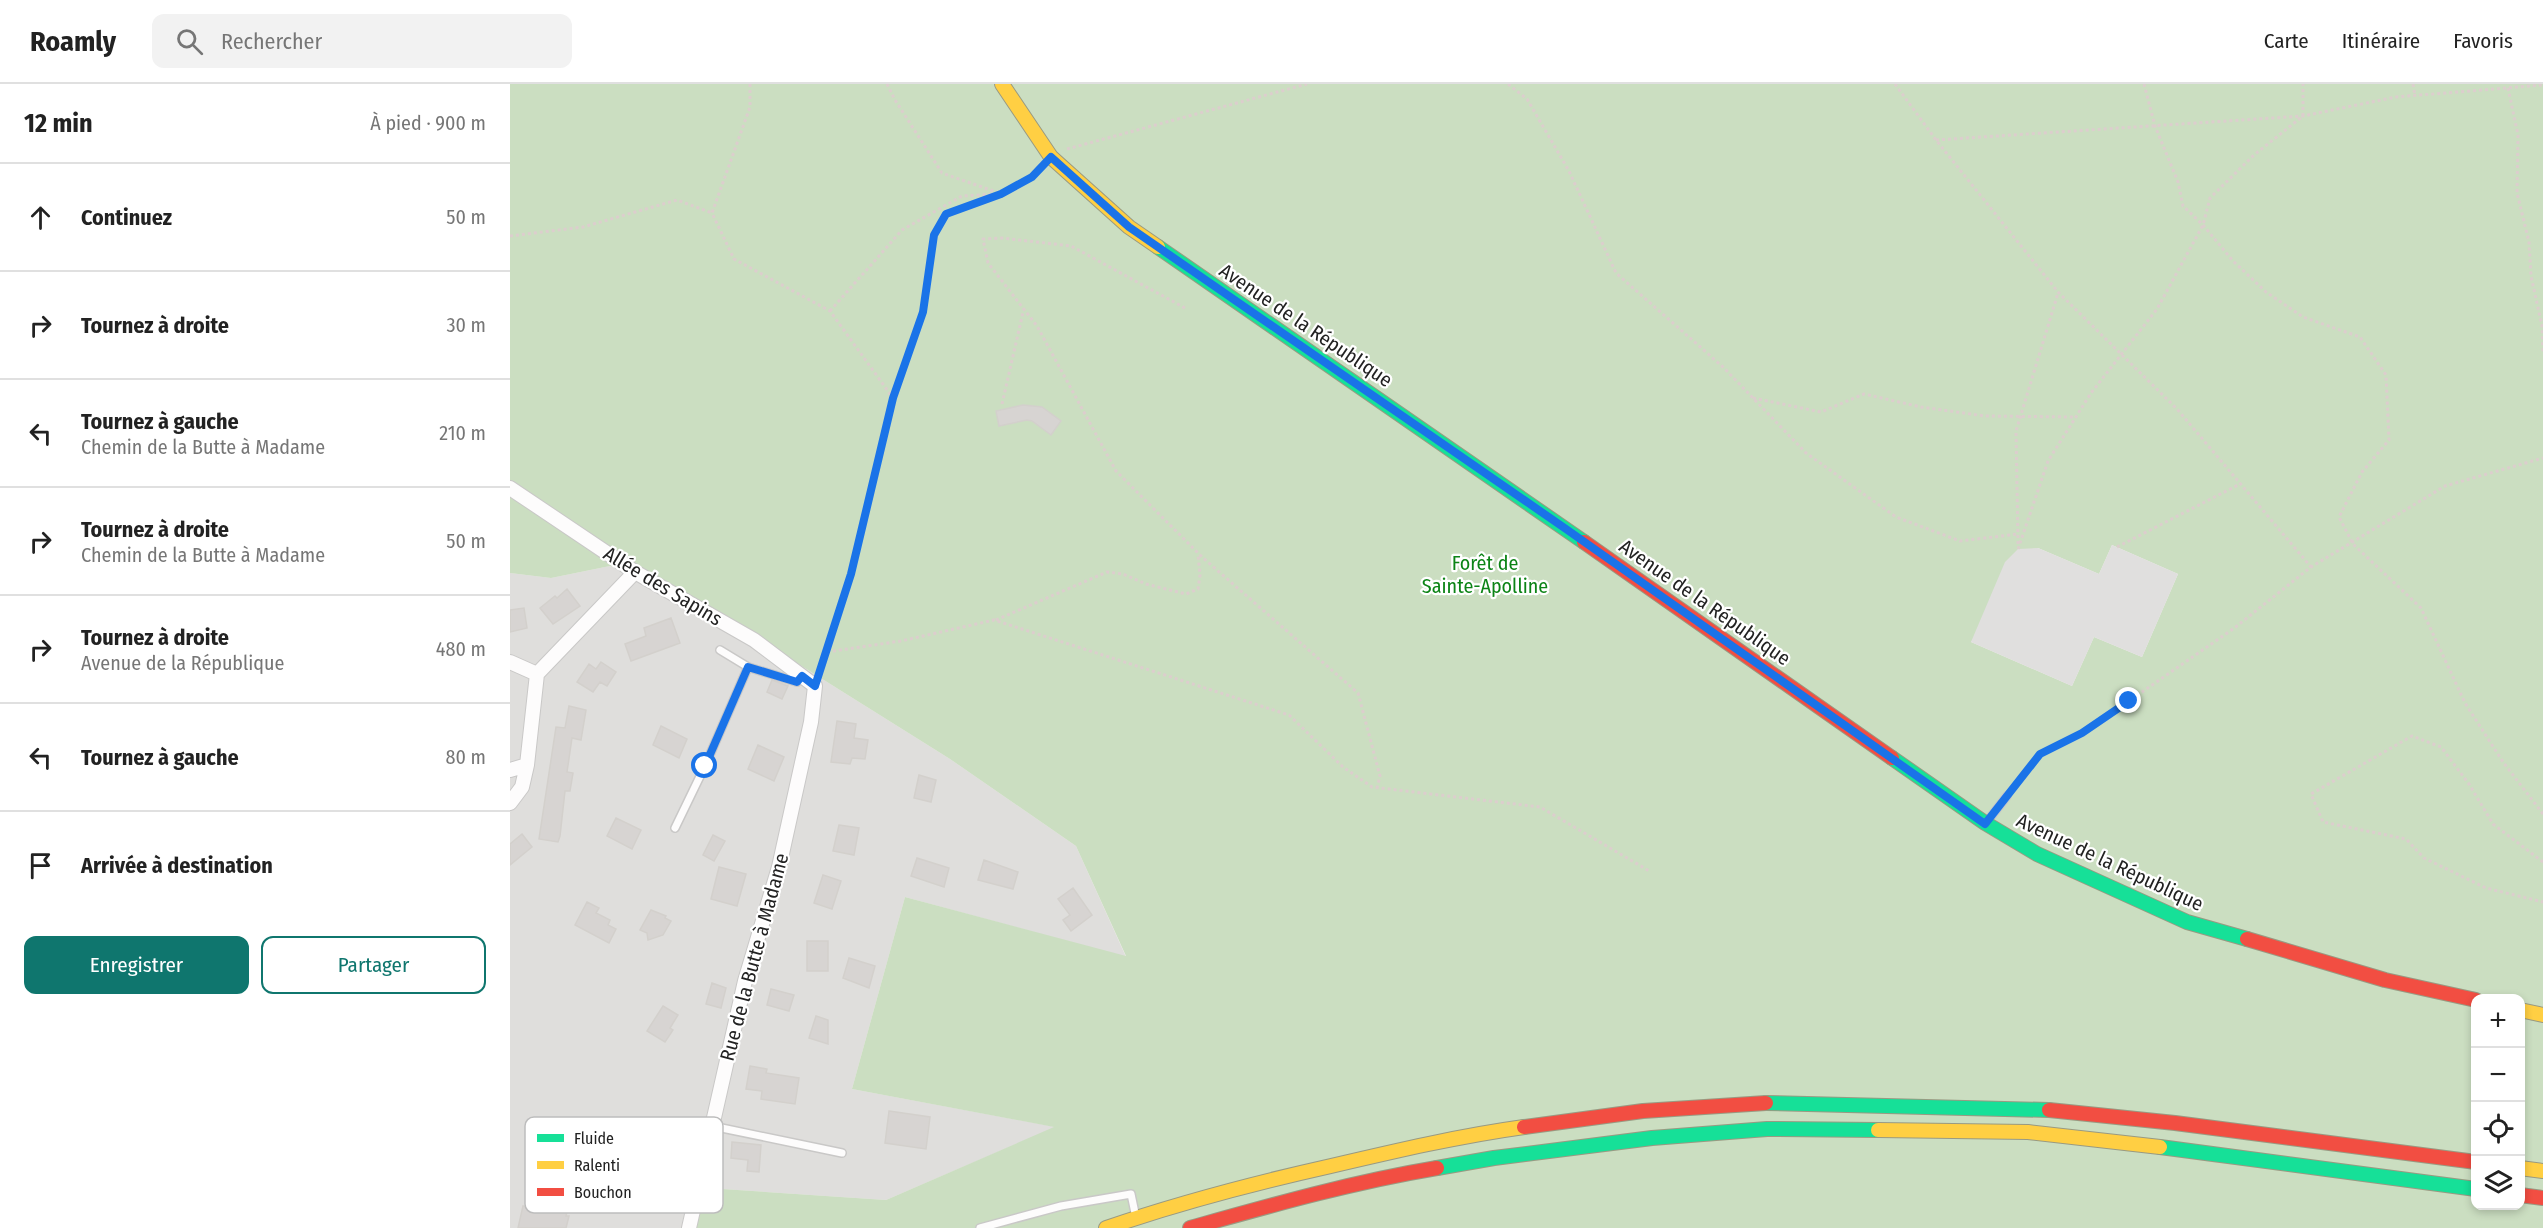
<!DOCTYPE html>
<html lang="fr">
<head>
<meta charset="utf-8">
<style>
  body { margin:0; font-family:"Fira Sans Condensed",sans-serif; background:#f2f2f2; color:#222 }
  .controls { position:absolute; right:18px; bottom:18px; display:grid; overflow:hidden; border-radius:12px; box-shadow:0 3px 9px #0003 }
  .controls button { width:54px; height:54px; display:grid; place-items:center; padding:0; border:0; border-bottom:2px solid #e0e0e0; background:#fff; color:#222; font:30px sans-serif }
  .stop { position:absolute; width:18px; height:18px; margin:-14px; border:4px solid #1a73e8; border-radius:50%; background:#fff }
  .stop.end { background:#1a73e8; border-color:#fff; box-shadow:0 2px 6px #0008 }
  .list { margin:0; padding:0; list-style:none }
  h2 { display:flex; justify-content:space-between; align-items:center; height:78px; margin:0; padding:0 24px; font-size:26px }
  h2 small { font-size:20px; font-weight:400; color:#767676 }
  .list li { display:grid; grid-template-columns:39px 1fr auto; gap:18px; align-items:center; box-sizing:border-box; height:108px; padding:0 24px; border-top:2px solid #e0e0e0 }
  .list b { display:block; font-size:22px; white-space:nowrap }
  .list p { margin:0; font-size:20px; white-space:nowrap; color:#767676 }
  .list em { font-size:20px; font-style:normal; color:#767676 }
  .actions { display:flex; gap:12px; padding:18px 24px }
  .actions a { flex:1; padding:14px 0; border:2px solid #0f766e; border-radius:12px; text-align:center; font-size:21px; color:#0f766e }
  .actions .main { background:#0f766e; color:#fff }
  .icon { flex:none; width:33px; height:33px; fill:none; stroke:currentColor; stroke-width:2; stroke-linecap:round; stroke-linejoin:round }
  .map { position:relative; flex:none; width:2033px; height:1144px; overflow:hidden }
  header { display:flex; align-items:center; gap:36px; box-sizing:border-box; height:84px; padding:0 30px; background:#fff; border-bottom:2px solid #e0e0e0 }
  header strong { font-size:28px }
  nav { display:flex; gap:33px; margin-inline-start:auto; font-size:21px }
  .search { width:420px; height:54px; background:#f2f2f2; display:flex; align-items:center; gap:15px; box-sizing:border-box; padding:0 21px; border-radius:12px; color:#767676; font-size:22px }
  main { display:flex }
  aside { flex:1; background:#fff }
  .map>svg:first-child { display:block }
  .residential { fill:#dfdedc }
  .forest { fill:#cbdec1; fill-rule:evenodd }
  .parking { fill:#e0dfde }
  .building { fill:#d7d4d2; stroke:#d3d0cc; stroke-width:1.5 }
  .lines { fill:none; stroke-linecap:round; stroke-linejoin:round }
  .lane-casing { stroke:#c9c8c7; stroke-width:10 }
  .street-casing { stroke:#c9c8c7; stroke-width:16 }
  .fast-casing { stroke:#999a82; stroke-width:16 }
  .slow-casing { stroke:#999a82; stroke-width:16 }
  .jam-casing { stroke:#999a82; stroke-width:16 }
  .path { stroke:#dccecd; stroke-width:3; stroke-dasharray:3 3; stroke-linecap:butt }
  .lane { stroke:#fdfcfc; stroke-width:7 }
  .street { stroke:#fdfcfc; stroke-width:14 }
  .fast { stroke:#16e098; stroke-width:14 }
  .slow { stroke:#ffcf43; stroke-width:14 }
  .jam { stroke:#f24e42; stroke-width:14 }
  .route { stroke:#1a73e8; stroke-width:8 }
  .labels { text-anchor:middle; stroke-width:4.5; stroke-linejoin:round; paint-order:stroke }
  .street-label { font-size:20px; fill:#222; stroke:#fff }
  .park-label { font-size:20px; fill:#0c8416; stroke:#fff }
  .key { fill:#fff; stroke:#bdbdbd; stroke-width:1.5 }
  .key-label { font-size:16px; fill:#222 }
</style>
</head>
<body>
<header>
<strong>Roamly</strong>
<div class="search"><svg class="icon" aria-label="search" viewBox="0 0 24 24"><circle cx="10" cy="10" r="6"/><path d="M15 15l6 6"/></svg>Rechercher</div>
<nav><a>Carte</a><a>Itinéraire</a><a>Favoris</a></nav>
</header>
<main>
<aside>
<h2>12 min<small>À pied · 900 m</small></h2>
<ul class="list">
<li><svg class="icon" aria-label="ahead" viewBox="0 0 24 24"><path d="M12 20V5M6 11l6-6 6 6"/></svg><div><b>Continuez</b></div><em>50 m</em></li>
<li><svg class="icon" aria-label="right" viewBox="0 0 24 24"><path d="M7 20v-9h11M14 6l5 5-5 5"/></svg><div><b>Tournez à droite</b></div><em>30 m</em></li>
<li><svg class="icon" aria-label="left" viewBox="0 0 24 24"><path d="M17 20v-9H6M10 6l-5 5 5 5"/></svg><div><b>Tournez à gauche</b><p>Chemin de la Butte à Madame</p></div><em>210 m</em></li>
<li><svg class="icon" aria-label="right" viewBox="0 0 24 24"><path d="M7 20v-9h11M14 6l5 5-5 5"/></svg><div><b>Tournez à droite</b><p>Chemin de la Butte à Madame</p></div><em>50 m</em></li>
<li><svg class="icon" aria-label="right" viewBox="0 0 24 24"><path d="M7 20v-9h11M14 6l5 5-5 5"/></svg><div><b>Tournez à droite</b><p>Avenue de la République</p></div><em>480 m</em></li>
<li><svg class="icon" aria-label="left" viewBox="0 0 24 24"><path d="M17 20v-9H6M10 6l-5 5 5 5"/></svg><div><b>Tournez à gauche</b></div><em>80 m</em></li>
<li><svg class="icon" aria-label="arrive" viewBox="0 0 24 24"><path d="M6 21V4h12l-3 4 3 4H6"/></svg><div><b>Arrivée à destination</b></div></li>
</ul>
<div class="actions"><a class="main">Enregistrer</a><a>Partager</a></div>
</aside>
<div class="map">
<svg width="2033" height="1144" viewBox="0 0 2033 1144">
  <rect width="100%" height="100%" fill="#f0eeeb"/>
  <path class="residential" d="M100 482 162 501 440 675 566 762 616 873 395 813 342 1005 546 1043 376 1116 197 1104 184 1144H0V489L41 494Z"/>
  <path class="forest" d="M0 0H2033V1144H184L197 1104 376 1116 544 1043 342 1005 395 813 616 872 566 762 440 675 162 501 100 482 41 494 0 489ZM1602 461 1668 490 1632 573 1584 553 1562 602 1461 558 1528 464 1589 490ZM1966 914H2010V1122H1966Z"/>
  <path class="parking" d="M1602 461 1668 490 1632 573 1584 553 1562 602 1461 558 1495 478 1508 465 1528 464 1589 490Z"/>
  <path class="building" d="M513 321 532 323 551 337 541 351 522 337 517 336 489 342 486 327Z
    M57 505 70 522 43 540 30 524 45 512 47 514Z
    M14 524 17 544 0 548V526Z
    M161 534 170 559 121 577 115 560 136 552 134 544Z
    M91 578 106 588 97 602 90 598 83 608 67 598 79 580 86 585Z
    M262 596 278 602 272 615 257 608Z
    M59 622 76 626 71 656 62 654 57 688 63 689 60 707H55L50 752 48 758 29 755 46 643 55 644Z
    M327 637 346 640 344 654 358 656 355 675 342 674 340 680 321 678Z
    M151 642 177 655 169 674 143 661Z
    M248 661 274 673 264 697 238 685Z
    M409 691 426 696 421 718 404 714Z
    M106 734 131 746 122 765 97 752Z
    M329 741 349 744 344 771 323 767Z
    M12 750 22 763 0 781V760Z
    M203 751 215 757 204 777 193 771Z
    M407 774 439 784 434 803 401 792Z
    M474 776 508 788 503 805 468 796Z
    M209 783 236 790 227 822 201 815Z
    M313 791 331 797 322 825 304 819Z
    M563 804 582 831 561 847 553 836 560 831 548 815Z
    M77 818 89 824 86 829 100 836 98 841 106 845 99 859 65 841Z
    M141 826 156 832 155 834 161 837 153 851 138 856 137 849 130 846Z
    M297 857H318V887H297Z
    M339 874 365 882 359 904 333 894Z
    M202 899 216 904 211 924 196 920Z
    M261 905 284 911 279 927 257 921Z
    M153 922 168 931 160 944 163 946 155 958 137 947Z
    M306 932 318 936V960L299 954Z
    M240 982 257 985 256 989 289 994 285 1020 251 1015 252 1007 236 1005Z
    M379 1027 420 1033 416 1065 375 1059Z
    M44 1046 75 1053 56 1132H59L56 1144H8L13 1122 26 1125Z
    M222 1058 251 1061 249 1088 237 1087 238 1076 221 1074Z"/>
  <g class="lines">
    <defs>
      <path id="lane" d="M210 566 238 583 287 598 292 592
        M1476 739 1497 712
        M165 744 195 682 238 583
        M202 1042 332 1069
        M470 1144 551 1122 621 1110 625 1129"/>
      <path id="street" d="M0 404 125 488 244 556 305 602 301 638 269 783 235 897 179 1144
        M0 578 27 590
        M0 686 17 681
        M0 719 12 703 17 681 27 590 125 488"/>
      <path id="fast" d="M648 163 1074 458
        M1382 674 1475 739 1527 770 1677 838 1737 855
        M1256 1019 1539 1026
        M1650 1063 1966 1105
        M927 1084 984 1074 1142 1054 1257 1045 1368 1046"/>
      <path id="slow" d="M492 0 541 73 619 143 648 163
        M2010 926 2033 931
        M1368 1046 1518 1048 1650 1063
        M2010 1084 2033 1087
        M596 1144C669 1119 745 1099 821 1082 885 1067 949 1052 1014 1043"/>
      <path id="jam" d="M1074 458 1382 674
        M1737 855 1875 896 1966 916
        M1539 1026 1665 1039 1966 1078
        M1014 1043 1133 1027 1256 1019
        M2010 1111 2033 1114
        M680 1144C762 1121 843 1098 927 1084"/>
    </defs>
    <use href="#lane" class="lane-casing"/>
    <use href="#street" class="street-casing"/>
    <use href="#fast" class="fast-casing"/>
    <use href="#slow" class="slow-casing"/>
    <use href="#jam" class="jam-casing"/>
    <path class="path" d="M240 0V23L202 129 224 175 320 227 383 314
      M377 0 385 16 432 89 489 109
      M998 0 1017 15 1059 87 1106 189 1213 283 1296 369 1386 433 1450 457 1508 450
      M1385 0 1426 56 1548 208 1667 325 1801 483
      M1634 0 1645 42 1668 98 1673 122 1693 141 1723 177 1756 208 1793 233 1850 253 1876 291 1879 356 1852 388 1829 433 1843 460 1911 524 1955 619 1993 678 2033 730
      M1903 0 1905 12
      M1998 4 2008 51 2007 109 2019 158 2021 192 2032 242 2033 268
      M1426 56 1793 32 1886 13 2033 1
      M557 65 797 0
      M0 152 73 143 167 116 202 129
      M675 224 561 162 492 154 473 155 478 179 527 242 606 387 692 473 848 609 870 692 867 704
      M320 227 392 146 452 112 486 110
      M1243 314 1311 328 1354 310 1411 323 1475 332 1565 333
      M492 320 514 224
      M1508 460 1506 347 1548 209
      M1607 463 1730 400
      M1508 465 1538 377 1581 309 1647 225 1693 141 1700 114 1744 71 1793 32V0
      M486 536 597 488 613 490 636 500 676 510 688 505 690 491 688 470
      M317 568 391 557 484 536 779 631 833 683 862 703 1030 723 1141 788
      M310 589 341 490 383 314 413 228 424 151 436 130C467 119 508 109 530 84
      M1504 704 1530 670 1572 649 1619 617 1723 545 1801 483 1935 402 2033 374
      M2033 778 1983 740 1959 700 1931 663 1902 652 1801 710 1813 738 1896 755 1914 774 1976 804 2033 818"/>
    <use href="#lane" class="lane"/>
    <use href="#street" class="street"/>
    <use href="#fast" class="fast"/>
    <use href="#slow" class="slow"/>
    <use href="#jam" class="jam"/>
  </g>
  <g class="lines">
    <path class="route" d="M195 682 238 583 287 598 292 592 305 602 341 490 383 314 413 228 424 151 436 130 491 110 522 93 541 73 619 143 1056 445 1475 740 1530 670 1572 649 1619 617"/>
  </g>
  <g class="labels">
    <g class="street-label">
      <text transform="translate(796 241) rotate(34)" y="7">Avenue de la République</text>
      <text transform="translate(153 502) rotate(31)" y="7">Allée des Sapins</text>
      <text transform="translate(1195 518) rotate(35)" y="7">Avenue de la République</text>
      <text transform="translate(1600 778) rotate(25)" y="7">Avenue de la République</text>
      <text transform="translate(244 873) rotate(-75)" y="7">Rue de la Butte à Madame</text>
    </g>
    <g class="park-label">
      <text x="975" y="486">Forêt de<tspan x="975" dy="23">Sainte-Apolline</tspan></text>
    </g>
  </g>
  <rect x="15" y="1033" width="198" height="96" rx="9" class="key"/>
  <rect x="27" y="1050" width="27" height="8" fill="#16e098"/>
  <rect x="27" y="1077" width="27" height="8" fill="#ffcf43"/>
  <rect x="27" y="1104" width="27" height="8" fill="#f24e42"/>
  <g class="key-label">
    <text x="64" y="1060">Fluide</text>
    <text x="64" y="1087">Ralenti</text>
    <text x="64" y="1114">Bouchon</text>
  </g>
</svg>
<div class="controls">
<button>+</button>
<button>−</button>
<button><svg class="icon" aria-label="locate" viewBox="0 0 24 24"><circle cx="12" cy="12" r="6"/><path d="M12 2v4M12 18v4M2 12h4M18 12h4"/></svg></button>
<button><svg class="icon" aria-label="layers" viewBox="0 0 24 24"><path d="M12 4l9 5-9 5-9-5zM3 14l9 5 9-5"/></svg></button>
</div>
<div class="stop" style="left:195px;top:682px"></div>
<div class="stop end" style="left:1619px;top:617px"></div>
</div>
</main>
</body>
</html>
